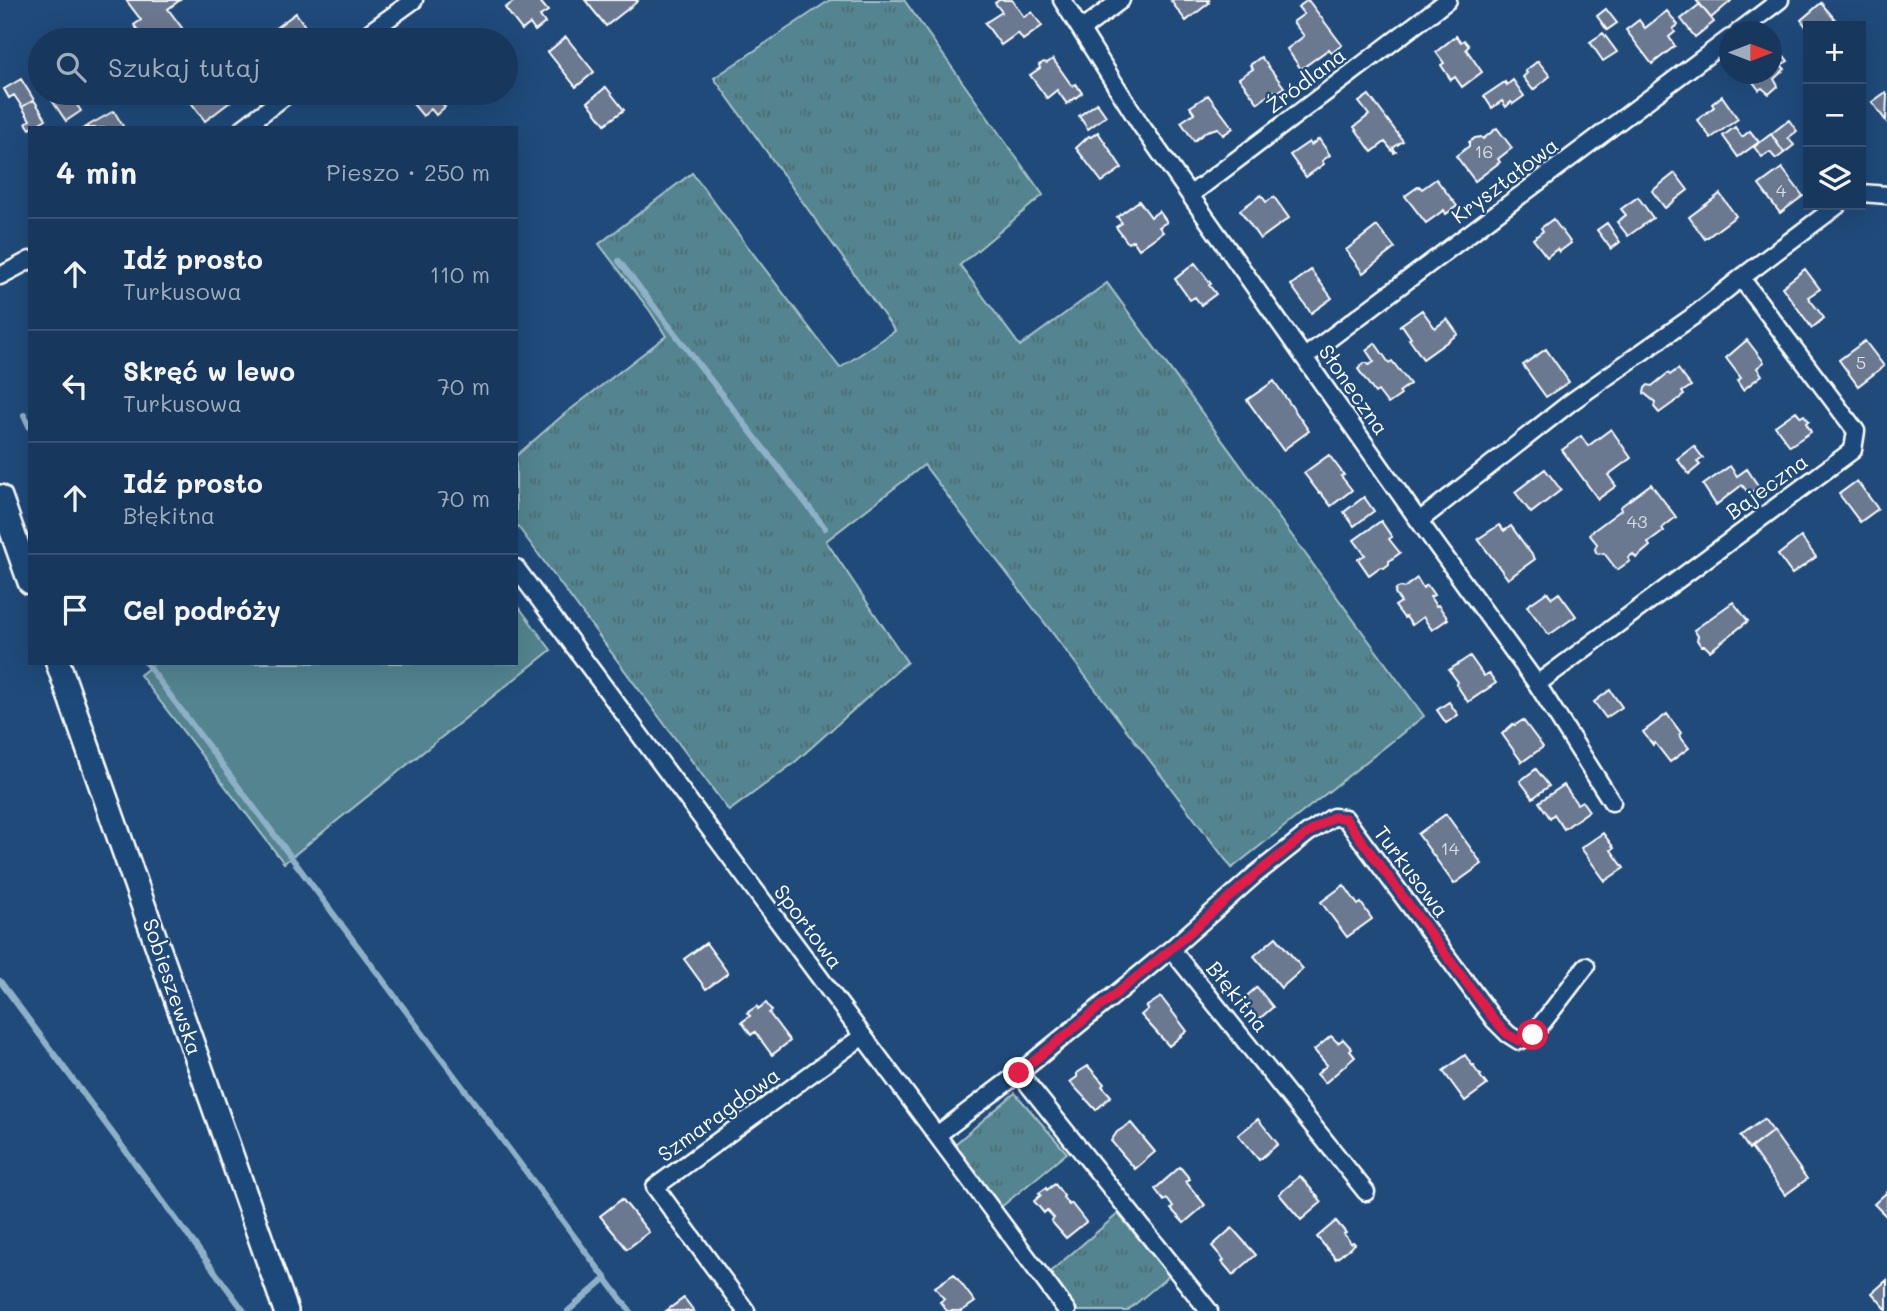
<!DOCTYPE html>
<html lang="pl">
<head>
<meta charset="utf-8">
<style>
  body { margin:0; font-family:Mali,sans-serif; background:#244365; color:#f1f3f6 }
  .controls { position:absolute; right:21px; top:21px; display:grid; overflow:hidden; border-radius:0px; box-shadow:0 7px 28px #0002 }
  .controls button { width:63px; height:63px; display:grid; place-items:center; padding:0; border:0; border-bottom:2px solid #365272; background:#17385c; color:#f1f3f6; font:35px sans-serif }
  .compass { position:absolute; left:1719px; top:21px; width:63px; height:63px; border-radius:50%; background:#17385c; box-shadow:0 7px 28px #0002; rotate:90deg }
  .stop { position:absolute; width:21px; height:21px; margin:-16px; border:5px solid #e11d48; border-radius:50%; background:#fff }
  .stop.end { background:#e11d48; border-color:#fff; box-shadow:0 2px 7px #0008 }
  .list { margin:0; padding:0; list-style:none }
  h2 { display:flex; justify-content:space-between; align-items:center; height:91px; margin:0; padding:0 28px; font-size:30px }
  h2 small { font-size:23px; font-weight:400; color:#9eacbb }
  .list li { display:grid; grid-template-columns:46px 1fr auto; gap:21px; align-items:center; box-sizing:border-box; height:112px; padding:0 28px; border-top:2px solid #365272 }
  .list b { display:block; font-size:26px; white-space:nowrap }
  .list p { margin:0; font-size:23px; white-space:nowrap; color:#9eacbb }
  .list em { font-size:23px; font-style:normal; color:#9eacbb }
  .icon { flex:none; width:38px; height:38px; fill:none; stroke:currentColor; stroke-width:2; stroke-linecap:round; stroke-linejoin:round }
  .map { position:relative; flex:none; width:1887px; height:1311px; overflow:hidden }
  .search { position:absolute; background:#17385c; box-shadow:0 7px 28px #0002; left:28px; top:28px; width:490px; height:77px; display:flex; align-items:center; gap:18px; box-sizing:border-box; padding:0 24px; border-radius:38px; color:#9eacbb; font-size:26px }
  .panel { position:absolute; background:#17385c; box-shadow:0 7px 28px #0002; left:28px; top:126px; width:490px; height:539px; border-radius:0px }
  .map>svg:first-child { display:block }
  .grass { fill:url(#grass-tufts); stroke:#a8c2c7; stroke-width:2 }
  .park { fill:#52848f; stroke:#a8c2c7; stroke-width:2 }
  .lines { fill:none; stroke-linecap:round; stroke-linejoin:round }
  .stream { stroke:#8fb1c7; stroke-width:6 }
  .building { fill:#6b7890; stroke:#fff; stroke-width:2 }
  .minor-casing { stroke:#fff; stroke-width:21 }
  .secondary-casing { stroke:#fff; stroke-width:28 }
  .minor { stroke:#1f4a7a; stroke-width:16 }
  .secondary { stroke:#1f4a7a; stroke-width:23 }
  .route { stroke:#e11d48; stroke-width:9 }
  .labels { text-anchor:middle; stroke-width:5; stroke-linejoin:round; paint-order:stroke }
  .number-label { font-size:18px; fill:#dadde3 }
  .street-label { font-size:21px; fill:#fff; stroke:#1f4a7a }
</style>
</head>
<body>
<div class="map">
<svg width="1887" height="1311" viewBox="0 0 1887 1311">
  <defs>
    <pattern id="grass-tufts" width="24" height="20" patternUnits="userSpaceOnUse" patternTransform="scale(1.75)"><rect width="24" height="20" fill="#52848f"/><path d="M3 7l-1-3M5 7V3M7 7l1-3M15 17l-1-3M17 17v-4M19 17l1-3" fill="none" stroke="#4f6b71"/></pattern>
  </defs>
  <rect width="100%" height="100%" fill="#1f4a7a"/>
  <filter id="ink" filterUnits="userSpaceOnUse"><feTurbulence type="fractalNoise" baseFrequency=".0143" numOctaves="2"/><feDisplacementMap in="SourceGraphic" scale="14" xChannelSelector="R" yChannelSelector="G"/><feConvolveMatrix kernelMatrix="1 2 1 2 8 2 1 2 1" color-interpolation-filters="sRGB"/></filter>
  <g filter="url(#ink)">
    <path class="grass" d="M830 0H904L1043 195 960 265 1020 346 1107 283 1424 716 1232 868 924 465 826 541 907 662 794 763 729 811 516 524V456L562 416 666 336 650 311 599 244 692 173 840 368 895 331 714 78Z
      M1015 1093 1067 1153 1001 1207 954 1145Z
      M1118 1214 1170 1275 1127 1311H1078L1050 1272Z"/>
    <path class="park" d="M516 603 551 650 284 863 140 675 155 663H516Z"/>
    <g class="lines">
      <path class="stream" d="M619 261 825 528
        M24 415 30 428
        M146 663 630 1311
        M0 981 244 1311
        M568 1311 606 1278"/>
    </g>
    <path class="building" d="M126 0H180L168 9 191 40H146L134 25 141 20Z
      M516 0H539L548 11 540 16 545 23 535 31 530 24 522 30 505 8Z
      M585 0H637L638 1 606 26Z
      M999 0H1012L1024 17 1032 12 1042 26 1023 40 1018 33 1001 45 985 23 1002 12 995 3Z
      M1174 0H1210L1208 1 1209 3 1186 21 1171 1Z
      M1308 0 1342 45 1332 53 1329 49 1301 69 1287 49 1304 36 1293 22 1304 14 1298 7Z
      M1696 0H1730L1731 1 1711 18Z
      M1821 3 1839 24 1837 26H1808V29L1801 20Z
      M1700 4 1714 22 1695 37 1681 19Z
      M1606 9 1617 23 1607 30 1597 16Z
      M1667 11 1678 25 1673 29 1675 32 1669 37 1675 46 1652 64 1626 30 1639 20 1645 28Z
      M296 13 307 29 296 38 298 40H259L258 38 264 33 266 35Z
      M1603 33 1617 52 1603 61 1590 42Z
      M1456 36 1461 42 1464 40 1469 46 1466 49 1482 72 1462 87 1455 77 1451 80 1441 65 1444 63 1436 52Z
      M566 37 594 72 576 87 548 52Z
      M1772 52 1775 57 1781 52 1788 61 1781 65 1785 69 1774 79 1778 86 1769 94 1762 88 1759 90 1747 74H1772Z
      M1261 57 1284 87 1276 94 1274 91 1258 103 1239 78 1253 69 1250 65Z
      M1053 59 1072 86 1076 84 1082 93 1067 104 1057 90 1047 98 1030 75 1040 68 1039 65 1044 62 1047 63Z
      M1538 61 1550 76 1533 90 1523 77 1527 73 1525 71Z
      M21 79 34 100 22 107 14 95 9 98 4 89Z
      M1513 80 1524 96 1513 104 1511 102 1506 107 1502 101 1492 108 1484 96 1505 82 1507 85Z
      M606 87 624 110 605 124 588 102Z
      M1886 92 1887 94 1886 121 1872 102Z
      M47 93H69L81 111 66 121Z
      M184 93H230L234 99 205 121Z
      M404 93H446L448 95 440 101 445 107 436 115 431 109 423 116Z
      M1208 95 1233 128 1223 135 1218 128 1207 131 1194 141 1181 122 1194 113 1190 107Z
      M1369 95 1403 141 1393 148 1396 152 1394 153 1385 142 1372 152 1354 127 1369 115 1359 102Z
      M1722 96 1738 119 1711 138 1697 120 1714 107 1712 104Z
      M34 100 46 119 30 129 26 123 30 120 22 107Z
      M1097 103 1106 116 1088 129 1079 116Z
      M114 111 124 128H84Z
      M1789 120 1797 131 1788 138 1794 145 1784 153 1771 134Z
      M1735 127 1742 137 1750 131 1759 142 1738 157 1723 136Z
      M1497 128 1512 148 1498 159 1500 162 1475 181 1456 156 1469 146V142L1475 138 1481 137 1483 139Z
      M1098 132 1122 168 1102 182 1076 148 1089 136 1091 137Z
      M1771 134 1784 153 1776 159 1770 152 1762 157 1754 147Z
      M1319 139 1330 155 1322 161 1324 164 1306 177 1290 155 1309 142 1311 145Z
      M1782 168 1803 196 1780 213 1759 185Z
      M1675 173 1688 190 1665 208 1652 191Z
      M1436 179 1457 206 1446 214 1444 210 1426 223 1405 196 1419 186 1422 189Z
      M1720 194 1736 216 1705 239 1689 217Z
      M1261 195 1266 202 1274 197 1289 218 1260 239 1240 210Z
      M1638 197 1653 218 1628 236 1617 222 1626 215 1621 209Z
      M1139 201 1151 217 1159 211 1167 222 1159 227 1163 232 1139 249 1133 240 1128 243 1116 227 1122 223 1117 217Z
      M1553 219 1571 243 1559 252 1557 249 1547 257 1533 239 1543 231 1541 228Z
      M1607 223 1620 242 1611 249 1597 230Z
      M1377 226 1395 248 1363 273 1346 250Z
      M1195 263 1211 284 1209 285 1216 294 1201 305 1195 297 1190 300 1175 279Z
      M1805 269 1820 289 1808 297 1824 318 1812 328 1782 287Z
      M1311 270 1332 298 1311 313 1291 285Z
      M1422 310 1435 328 1447 319 1458 334 1423 359 1409 339 1411 338 1402 325 1399 326Z
      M1747 340 1764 362 1757 368 1762 375 1743 390 1737 381 1741 378 1726 358Z
      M1865 341 1884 366 1858 386 1839 360Z
      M1375 343 1389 363 1392 361 1410 384 1399 392 1401 395 1388 404 1378 391 1375 393 1358 369 1364 363H1367L1369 365 1374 362 1366 350Z
      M1546 349 1569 382 1546 397 1523 365Z
      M1678 369 1691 386 1682 392 1684 395 1659 413 1654 407 1655 402 1644 393 1645 388 1648 385 1652 386 1668 373 1670 375Z
      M1274 381 1309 431 1283 450 1247 400Z
      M1796 411 1801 417 1804 415 1809 421 1806 423 1811 432 1790 446 1775 426Z
      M1611 429 1631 458 1608 475 1616 486 1598 499 1562 450 1581 436 1588 446Z
      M1694 446 1703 458 1697 462 1700 465 1689 474 1677 459Z
      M1329 455 1344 475 1341 476 1352 490 1331 506 1320 492 1319 493 1304 473Z
      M1730 466 1737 476 1747 469 1759 487 1749 494 1742 485 1716 505 1703 485Z
      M1545 469 1561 490 1531 513 1515 492Z
      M1857 481 1878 509 1860 522 1839 494Z
      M1651 484 1676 517 1662 528 1664 531 1648 543 1650 546 1636 558 1633 554 1628 558 1630 561 1617 570 1604 553 1598 554 1596 552 1595 549 1597 544 1589 534 1621 510 1620 507Z
      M1364 497 1374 511 1354 526 1344 512Z
      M1381 521 1392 537 1389 539 1400 553 1389 561V564L1384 568 1380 567 1369 575 1358 559 1365 555 1354 540Z
      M1499 525 1504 531 1511 526 1535 559 1508 579 1478 539Z
      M1801 537 1816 557 1792 574 1778 555Z
      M1417 578 1423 588 1427 585 1434 595 1430 597 1436 606 1438 605 1448 619 1432 630 1423 617 1412 625 1406 617 1404 618 1395 606 1401 602 1395 594 1396 589 1400 587 1404 588Z
      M1547 592 1552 598 1559 593 1576 616 1549 635 1527 606Z
      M1733 602 1748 621 1710 651 1705 646H1701L1697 640 1698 636 1694 630Z
      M1470 656 1484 676 1489 673 1496 683 1468 702 1456 684 1458 682 1449 670Z
      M1610 690 1622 707 1606 718 1594 702Z
      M1449 702 1458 715 1446 723 1437 710Z
      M1667 714 1681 733 1679 735 1689 748 1670 762 1655 743 1653 745 1643 732Z
      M1523 720 1543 747 1522 762 1502 734 1513 724 1515 725Z
      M1536 769 1549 786 1533 798 1520 781Z
      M1564 785 1577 804 1582 801 1589 811 1564 829 1554 814 1550 818 1539 802Z
      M1446 814 1482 864 1454 884 1418 834Z
      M1603 833 1614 848 1611 850 1624 868 1605 881 1581 848Z
      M1344 885 1358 905 1361 903 1372 919 1347 937 1321 902Z
      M1276 937 1303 969 1281 988 1254 956Z
      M706 943 728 973 706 989 684 959Z
      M1257 987 1273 1007 1258 1020 1241 1001Z
      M1161 997 1187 1031 1169 1046 1141 1015 1148 1009 1146 1007Z
      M766 1003 772 1011 769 1013 790 1041 772 1055 755 1032 751 1035 742 1022 750 1016 747 1013 757 1006 758 1009Z
      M1331 1036 1338 1043 1343 1039 1352 1049 1350 1051 1355 1057 1325 1083 1317 1074 1327 1065 1314 1050Z
      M1465 1055 1472 1065H1475L1473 1066 1479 1074 1481 1075 1480 1076 1487 1085 1465 1101 1443 1071Z
      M1088 1066 1104 1084 1102 1086 1111 1096 1096 1110 1070 1082 1077 1077V1073Z
      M1258 1119 1278 1144 1259 1160 1238 1135Z
      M1764 1119 1773 1131 1749 1149 1740 1136Z
      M1131 1123 1155 1152 1135 1169 1111 1141 1117 1132Z
      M1773 1131 1807 1179 1785 1195 1751 1148Z
      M1180 1167 1190 1179 1186 1182 1205 1205 1184 1223 1171 1209 1173 1207 1167 1199 1164 1201 1155 1189Z
      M1300 1176 1322 1202 1301 1220 1279 1194Z
      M1055 1184 1064 1196 1063 1197 1069 1205 1071 1203 1086 1222 1066 1238 1051 1221 1054 1218 1047 1210 1044 1213 1034 1201 1041 1195 1039 1193 1046 1188 1047 1190Z
      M1887 1192V1217L1874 1204Z
      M622 1199 649 1232 627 1249 600 1216Z
      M1336 1221 1346 1233 1344 1234 1351 1243 1353 1242 1355 1244 1336 1259 1317 1237Z
      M1232 1228 1256 1255 1233 1275 1222 1262 1224 1260 1212 1246Z
      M954 1274 975 1302 962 1311H947L940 1302 944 1299 935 1287Z
      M1887 1280V1310L1872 1293Z
      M684 1298 694 1311H666Z"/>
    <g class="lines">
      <defs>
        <path id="minor" d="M1062 0 1140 124 1419 521 1537 684 1612 802
          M1081 30 1121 0
          M1738 32 1780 0
          M359 40 414 0
          M243 128 289 93
          M1861 193 1887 195
          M1190 195 1448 0
          M0 276 30 260
          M1305 357 1730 38
          M1419 521 1571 402 1692 317 1741 278 1838 205
          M516 568 1067 1311
          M1537 684 1853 450 1856 431 1741 278
          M1171 949 1366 1192
          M1019 1073 1171 949 1256 874 1308 833 1333 817 1345 818 1494 1020 1508 1034 1519 1041 1533 1035 1586 966
          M937 1135 1019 1073 1209 1311
          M746 1311 655 1187 863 1036"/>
        <path id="secondary" d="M0 497 30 582
          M58 663 286 1311"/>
      </defs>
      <use href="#minor" class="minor-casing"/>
      <use href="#secondary" class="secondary-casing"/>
      <use href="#minor" class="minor"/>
      <use href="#secondary" class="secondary"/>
    </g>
  </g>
  <g class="lines" filter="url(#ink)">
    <path class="route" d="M1019 1073 1171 949 1256 874 1308 833 1333 817 1345 818 1494 1020 1507 1034 1519 1041 1533 1035"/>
  </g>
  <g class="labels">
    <g class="number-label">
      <text x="1484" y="158">16</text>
      <text x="1781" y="197">4</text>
      <text x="1861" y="369">5</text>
      <text x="1637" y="528">43</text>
      <text x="1450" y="855">14</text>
    </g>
    <g class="street-label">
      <text transform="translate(1306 81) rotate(-37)" y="7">Źródlana</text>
      <text transform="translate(1505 181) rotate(-37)" y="7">Kryształowa</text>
      <text transform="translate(1353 390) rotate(55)" y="7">Słoneczna</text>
      <text transform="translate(1767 487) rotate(-36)" y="7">Bajeczna</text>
      <text transform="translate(1411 872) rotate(53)" y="7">Turkusowa</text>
      <text transform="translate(808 927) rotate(53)" y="7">Sportowa</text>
      <text transform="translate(172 987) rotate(71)" y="7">Sobieszewska</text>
      <text transform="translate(1237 997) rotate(51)" y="7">Błękitna</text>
      <text transform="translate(719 1115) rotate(-36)" y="7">Szmaragdowa</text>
    </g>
  </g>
</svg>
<div class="controls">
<button>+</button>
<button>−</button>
<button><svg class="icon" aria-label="layers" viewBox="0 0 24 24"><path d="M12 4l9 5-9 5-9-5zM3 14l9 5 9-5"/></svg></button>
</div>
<svg class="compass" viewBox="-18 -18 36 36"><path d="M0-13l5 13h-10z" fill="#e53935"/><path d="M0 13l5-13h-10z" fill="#9eacbb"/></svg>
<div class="stop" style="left:1533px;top:1035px"></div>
<div class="stop end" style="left:1019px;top:1073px"></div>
<div class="search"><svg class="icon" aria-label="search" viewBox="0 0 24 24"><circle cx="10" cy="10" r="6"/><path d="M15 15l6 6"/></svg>Szukaj tutaj</div>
<section class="panel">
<h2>4 min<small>Pieszo · 250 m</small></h2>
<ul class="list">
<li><svg class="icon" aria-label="ahead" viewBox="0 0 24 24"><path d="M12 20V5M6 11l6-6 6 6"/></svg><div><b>Idź prosto</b><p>Turkusowa</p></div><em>110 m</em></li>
<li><svg class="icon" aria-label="left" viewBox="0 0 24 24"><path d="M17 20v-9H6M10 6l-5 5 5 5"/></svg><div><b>Skręć w lewo</b><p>Turkusowa</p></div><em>70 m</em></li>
<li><svg class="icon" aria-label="ahead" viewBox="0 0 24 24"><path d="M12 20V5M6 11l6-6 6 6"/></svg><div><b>Idź prosto</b><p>Błękitna</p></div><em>70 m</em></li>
<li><svg class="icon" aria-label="arrive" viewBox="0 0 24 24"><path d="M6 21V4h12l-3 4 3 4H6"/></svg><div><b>Cel podróży</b></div></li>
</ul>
</section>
</div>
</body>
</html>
